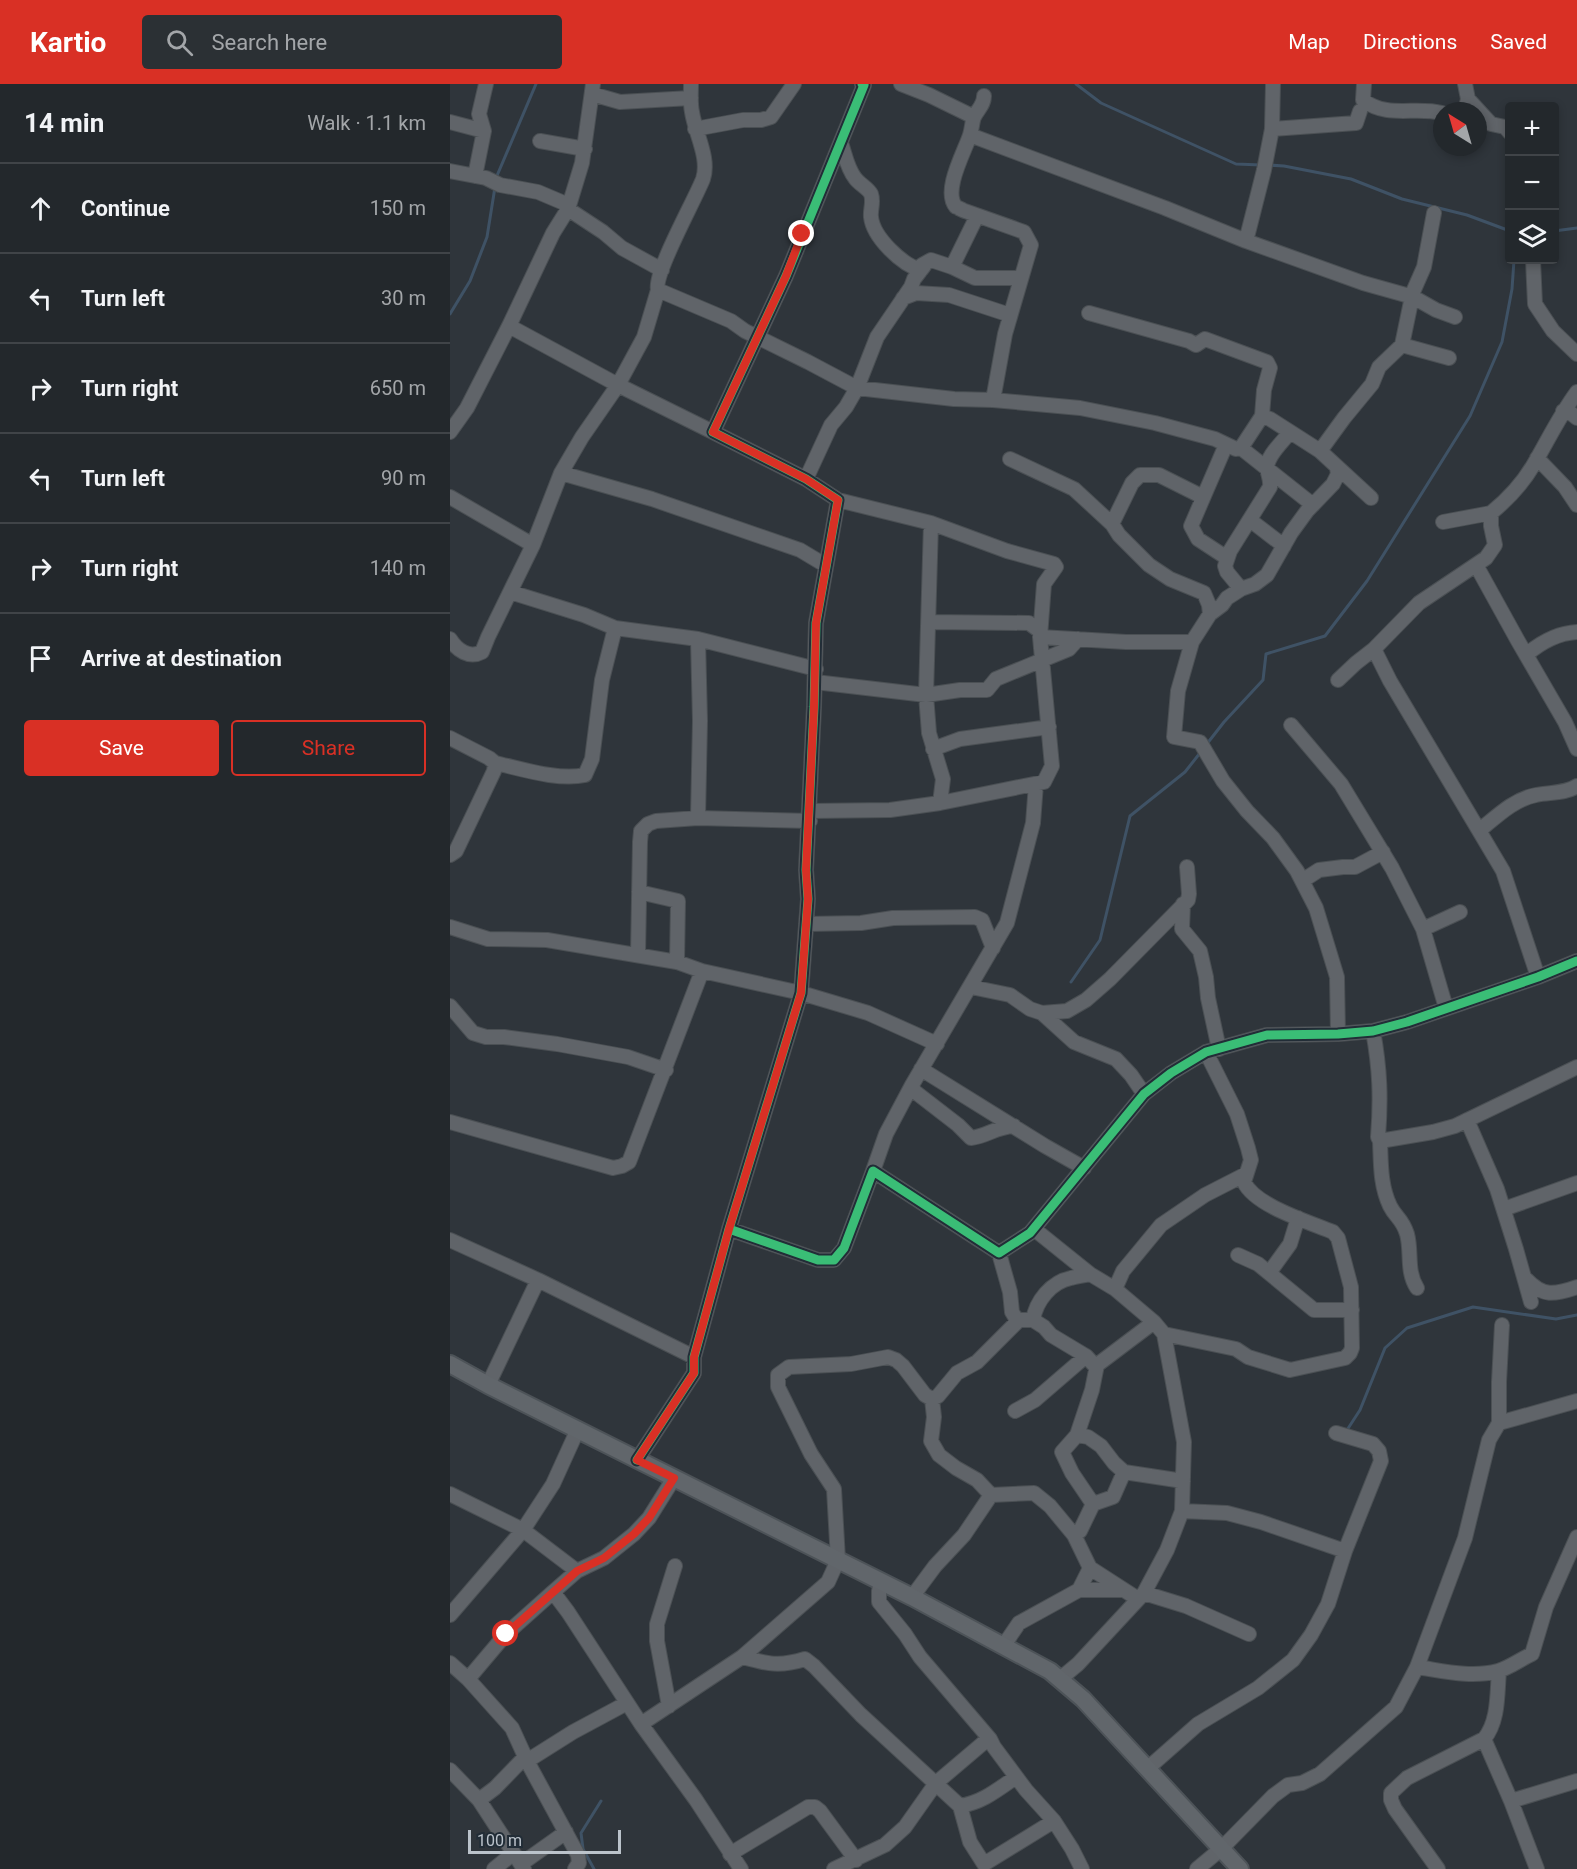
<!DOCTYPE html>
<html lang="en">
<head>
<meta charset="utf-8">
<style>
  body { margin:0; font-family:Roboto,sans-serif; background:#2b3034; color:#f1f3f6 }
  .controls { position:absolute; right:18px; top:18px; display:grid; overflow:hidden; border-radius:6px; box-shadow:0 3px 9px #0003 }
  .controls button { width:54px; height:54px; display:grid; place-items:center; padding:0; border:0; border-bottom:2px solid #404448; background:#23282c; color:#f1f3f6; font:30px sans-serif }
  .compass { position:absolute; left:983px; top:18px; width:54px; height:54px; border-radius:50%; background:#23282c; box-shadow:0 3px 9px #0003; rotate:323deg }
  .scale { position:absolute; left:18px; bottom:15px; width:153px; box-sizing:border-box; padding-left:6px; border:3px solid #bbc3cb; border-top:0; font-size:16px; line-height:21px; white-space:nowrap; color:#bbc3cb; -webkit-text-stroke:4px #222d37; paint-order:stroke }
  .stop { position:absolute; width:18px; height:18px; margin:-14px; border:4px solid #d93025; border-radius:50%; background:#fff }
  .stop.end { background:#d93025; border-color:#fff; box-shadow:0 2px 6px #0008 }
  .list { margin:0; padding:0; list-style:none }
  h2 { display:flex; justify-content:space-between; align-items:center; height:78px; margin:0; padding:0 24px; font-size:26px }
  h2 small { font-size:20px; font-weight:400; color:#a3a6a9 }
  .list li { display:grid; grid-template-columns:39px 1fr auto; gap:18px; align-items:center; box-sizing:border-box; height:90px; padding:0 24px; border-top:2px solid #404448 }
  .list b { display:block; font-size:22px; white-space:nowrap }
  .list em { font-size:20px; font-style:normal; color:#a3a6a9 }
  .actions { display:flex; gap:12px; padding:18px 24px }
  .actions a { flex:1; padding:14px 0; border:2px solid #d93025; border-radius:6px; text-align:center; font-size:21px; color:#d93025 }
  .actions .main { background:#d93025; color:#fff }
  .icon { flex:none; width:33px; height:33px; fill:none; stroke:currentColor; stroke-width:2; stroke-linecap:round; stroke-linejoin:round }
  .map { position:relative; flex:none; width:1127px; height:1785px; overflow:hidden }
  header { display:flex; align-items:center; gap:36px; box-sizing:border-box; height:84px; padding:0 30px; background:#d93025; color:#fff }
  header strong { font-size:28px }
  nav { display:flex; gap:33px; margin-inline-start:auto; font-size:21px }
  .search { width:420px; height:54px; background:#2b3034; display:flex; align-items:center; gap:15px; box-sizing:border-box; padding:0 21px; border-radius:6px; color:#a3a6a9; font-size:22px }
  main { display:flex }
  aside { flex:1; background:#23282c }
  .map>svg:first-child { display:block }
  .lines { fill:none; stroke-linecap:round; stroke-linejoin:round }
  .stream { stroke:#3f5265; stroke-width:3 }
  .minor-casing { stroke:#4b5054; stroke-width:16 }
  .major-casing { stroke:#4d5358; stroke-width:20 }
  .minor { stroke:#606469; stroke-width:14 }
  .major { stroke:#61666b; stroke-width:16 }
  .cycleway-casing { stroke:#222d37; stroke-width:13 }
  .cycleway { stroke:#3abd76; stroke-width:9 }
  .route { stroke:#d93025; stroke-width:8 }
</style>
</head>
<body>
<header>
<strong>Kartio</strong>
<div class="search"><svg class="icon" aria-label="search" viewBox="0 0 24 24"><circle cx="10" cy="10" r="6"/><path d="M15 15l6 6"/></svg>Search here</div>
<nav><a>Map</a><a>Directions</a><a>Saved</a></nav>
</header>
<main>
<aside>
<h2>14 min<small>Walk · 1.1 km</small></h2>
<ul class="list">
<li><svg class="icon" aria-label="ahead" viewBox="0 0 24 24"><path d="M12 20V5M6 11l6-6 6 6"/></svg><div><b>Continue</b></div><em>150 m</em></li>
<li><svg class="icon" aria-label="left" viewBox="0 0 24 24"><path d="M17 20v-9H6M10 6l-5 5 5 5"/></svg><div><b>Turn left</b></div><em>30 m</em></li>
<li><svg class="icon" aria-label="right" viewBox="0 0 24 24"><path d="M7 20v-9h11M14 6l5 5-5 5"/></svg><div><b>Turn right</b></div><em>650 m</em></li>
<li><svg class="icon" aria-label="left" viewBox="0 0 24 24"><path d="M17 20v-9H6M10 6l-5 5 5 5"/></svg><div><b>Turn left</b></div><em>90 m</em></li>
<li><svg class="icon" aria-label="right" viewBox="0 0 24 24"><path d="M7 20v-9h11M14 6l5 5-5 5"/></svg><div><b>Turn right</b></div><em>140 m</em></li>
<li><svg class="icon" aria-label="arrive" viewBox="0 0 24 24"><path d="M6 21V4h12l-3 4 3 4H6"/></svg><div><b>Arrive at destination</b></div></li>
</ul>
<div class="actions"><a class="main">Save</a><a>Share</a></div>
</aside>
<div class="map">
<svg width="1127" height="1785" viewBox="0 0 1127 1785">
  <rect width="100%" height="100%" fill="#2f353b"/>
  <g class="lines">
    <path class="stream" d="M626 0 651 19 786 80 811 81
      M818 81 834 82 901 95 952 115 1017 131 1060 147
      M46 94 86 0
      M1104 147 1127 144
      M0 230 20 197 37 153 45 103
      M756 661 774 638 813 596 816 570 875 552 917 497 1020 332 1052 258 1062 205 1064 176
      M621 898 650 856 680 732 735 688 750 669
      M897 1346 910 1326 935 1264 957 1244 1023 1223 1106 1235 1127 1231
      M144 1785 133 1765 131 1749 151 1717"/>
    <defs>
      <path id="minor" d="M241 0C241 9 240 19 242 28 245 49 260 74 253 95 245 116 203 190 208 206L281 237 295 247 358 278 407 304 504 315 543 316 630 324 705 339 765 355 786 365 791 364 863 421
        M451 0 479 11 524 33
        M914 0 913 16C938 35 964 22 992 29
        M142 10 170 18 241 14
        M534 12C534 21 528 25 524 33 522 38 522 45 520 51 515 67 492 107 506 123 507 123 514 127 515 127L574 148 581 161 555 250 543 316
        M1018 15 1041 40 1055 43 1060 49
        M1015 27 1018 15 1015 0
        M0 38 34 47
        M245 45 293 36H311L321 33 344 0
        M822 45 906 39 910 27
        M520 51 715 124 796 157 913 199 963 213 986 226 1005 233
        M90 57 135 65
        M391 59C395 70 397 84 405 94 409 100 418 104 421 110 424 118 420 126 421 133 423 153 452 181 471 186
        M0 87 36 94 50 101 88 108 114 119 118 125 153 148 172 164 212 186
        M25 92 34 47 29 30 36 0
        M796 157 814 86 822 45 823 0
        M1083 176 1085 220 1103 247 1127 270
        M502 183 527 132
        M453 214 466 209 499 211 560 231
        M639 229 739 257 746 261 755 255 817 278 820 284 814 306 812 332 791 364
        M59 242 168 301 263 348
        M952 261 999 274
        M1113 327 1122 330 1127 334
        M812 332 820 335 870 367 921 414
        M0 348 17 324 59 242 103 149 118 125 132 79 143 0
        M773 360 775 363 741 442 748 455 777 474
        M870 367 894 334 922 300 929 283 952 261 963 208 974 183 984 129
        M1087 374 1115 403 1127 421
        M560 375 624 405 662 440 669 451 699 481 720 495 754 509 759 521 760 530
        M887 384 888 390 883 400 857 427 841 449 817 491 805 500 791 505 777 514 772 521 760 530 742 558 728 607 724 653 750 658 773 697 797 727 823 754 847 787 866 824 887 893 888 950
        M111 389 202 415 350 466 375 481
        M356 395 381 341 396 323 407 304 427 253 461 203 464 195 474 182 472 181 481 176 502 183 525 194H571
        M0 413 83 461
        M800 436 834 462
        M993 438 1041 429
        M481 439 476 611 479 649 493 695 490 719
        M662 440 682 399 690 391H709L753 413
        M1026 481 1068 557 1115 638 1127 665
        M791 505 777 488 775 482 780 467 820 403C821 396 818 391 817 384 817 371 833 358 840 348
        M60 508 134 531 165 544 248 555 366 585
        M479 538 579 539 591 548
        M590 553 676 558H742
        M0 555C7 566 19 575 32 568L38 553 83 461 111 389 132 353 168 301 194 253 208 206
        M248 555 250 637 248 734
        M924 565 940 597 1053 787 1088 893
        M1076 571C1090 559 1108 549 1127 548
        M888 596 906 579 924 565 969 519 1036 474 1045 461 1041 442V429C1057 416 1073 399 1084 380 1098 356 1110 331 1127 308
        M365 598 476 611 510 606H537L546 595 619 565 628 555
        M841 641 891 700 942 784 973 845 996 924
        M0 654 39 674 45 679C72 685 109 697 135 691L142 675 152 596 165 544
        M483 665 510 655 599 643
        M360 727 440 726 490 719 594 698 602 682 590 553 594 500 606 483 604 480 557 467 481 439 388 416
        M1030 746C1046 733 1064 715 1086 711 1100 708 1115 710 1127 702
        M0 771 6 767 44 687 45 679
        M852 797 869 786 893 783H905L933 768
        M189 808 228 817 227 878
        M733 820 732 845 750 867 756 893 758 914 769 965
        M356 840 411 839 443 834 525 833 532 836 543 864
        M0 843 38 855 97 856 227 878 252 887 351 909 418 929 487 960
        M973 845 1010 828
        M188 871 190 758 191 747 198 740 206 737 248 734 360 737
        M521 903 560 911 580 925 592 929 624 958 666 975 681 991 694 1010
        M0 922 23 949 36 953H54L107 960 178 973 216 986
        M592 929 617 927 636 916 660 895 738 816 739 810 737 783
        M923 947C930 985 931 1015 928 1053L930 1057C931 1079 930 1101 940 1122 946 1134 952 1134 957 1150 962 1168 956 1187 967 1204
        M471 985 595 1062 634 1084
        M462 1001 464 1007 508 1041 521 1054C538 1052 545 1043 564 1042
        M1017 1036 1047 1105 1066 1165 1081 1218
        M0 1038 163 1084 172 1082 179 1078 252 887
        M930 1057 983 1048 1005 1042 1127 983
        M423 1087 436 1050 462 1001 557 839 583 739 586 700
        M1054 1125 1127 1099
        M279 1145 368 1176H384L394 1164 423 1087 549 1169 580 1149 694 1010 721 989 756 968 817 951 888 950 923 947 957 938 1088 893 1127 877
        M584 1145 640 1190 665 1205 704 1238 714 1250 734 1358 732 1427 717 1466 694 1509 628 1580 610 1595
        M0 1156 88 1196 244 1273
        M549 1169 560 1208 562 1228 565 1233 569 1236H583L594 1243 601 1251 636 1272 646 1283
        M788 1171 808 1180 864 1226H902
        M819 1189 840 1160 848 1134
        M1076 1195C1093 1213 1104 1211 1127 1203
        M665 1205 673 1187 711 1141 755 1111 796 1090
        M583 1236C586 1217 601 1198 621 1194 627 1192 633 1192 640 1190
        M714 1250 786 1265 798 1273 840 1286 895 1274 900 1269 902 1264 901 1203 888 1154 883 1148C859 1138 805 1122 794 1098L801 1076 798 1064 787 1030 756 968
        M38 1301 88 1196
        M482 1315 484 1333 481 1357 489 1371 506 1384 527 1396 541 1411
        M482 1315 488 1312 507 1289 527 1278 569 1236
        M565 1327 585 1316 636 1272
        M1049 1339 1127 1317
        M627 1351 638 1353 651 1362 664 1379 674 1388 733 1397
        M187 1376 244 1289V1273L279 1145 351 909 358 815 356 786 364 623 366 539 388 416 356 395 263 348 336 192 414 1 412 0
        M0 1410 73 1446 127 1487 103 1508 118 1528 191 1640 246 1716 291 1785
        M643 1420 622 1389 612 1368 627 1351 642 1306 647 1281 704 1238
        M732 1427 777 1429 811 1438 895 1467
        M624 1451 630 1447 643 1420 663 1413 674 1388
        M127 1487 154 1474 184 1450 199 1434 224 1394
        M431 1498 429 1507V1518L455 1550 470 1573 540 1655 544 1663 576 1706 604 1737 622 1765 632 1785
        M629 1506H673
        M694 1509 736 1522 799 1550
        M462 1513 485 1482 514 1451 541 1411 584 1409 600 1422 624 1451 640 1484 688 1515
        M0 1531 73 1446 103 1400 128 1345
        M554 1561 569 1539 629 1506 640 1484
        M292 1573C318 1580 329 1583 355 1575L364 1582 411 1631 510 1722 520 1758 534 1780 604 1737
        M0 1579 18 1595 62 1644 77 1677 128 1771 129 1779 125 1785
        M967 1583C994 1587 1021 1594 1048 1587 1059 1584 1071 1575 1082 1570L1096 1523 1127 1453
        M18 1595 56 1550 103 1508
        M219 1622 207 1557V1540L225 1482
        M191 1640 292 1573 378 1498 388 1476 384 1405 361 1370 328 1303V1291L339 1283 401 1280 438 1273 446 1276 453 1282 475 1311 482 1315
        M1034 1655 1061 1717 1087 1785
        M77 1677 123 1648 177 1619
        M697 1685 748 1640 808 1604 843 1576 861 1551 878 1520 895 1467 931 1377 929 1367 923 1360 886 1349
        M0 1686 29 1716 74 1785
        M29 1716 45 1704 75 1673
        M1061 1717 1127 1697
        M510 1722C533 1718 547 1706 566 1693
        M280 1770 358 1723H365L370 1727 406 1776
        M71 1780 116 1748
        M44 1785 60 1772 62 1767
        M384 1785 435 1761 455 1743 486 1699 532 1660 540 1655
        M747 1785 771 1765 823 1712 838 1701 852 1699 870 1690 946 1623 967 1583 1015 1454 1039 1356 1049 1339V1298L1052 1241
        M988 1785 945 1725 941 1716V1709L957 1694 1034 1655C1049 1637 1047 1609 1049 1587"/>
      <path id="major" d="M0 1280 38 1301 462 1513 600 1587 633 1615 790 1785"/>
    </defs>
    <use href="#minor" class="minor-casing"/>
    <use href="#major" class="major-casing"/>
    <use href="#minor" class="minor"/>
    <use href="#major" class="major"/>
    <defs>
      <path id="cycleway" d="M279 1145 368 1176H384L394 1164 423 1087 549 1169 580 1149 694 1010 721 989 756 968 817 951 888 950 923 947 957 938 1088 893 1127 877
        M187 1376 244 1289V1273L279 1145 351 909 358 815 356 786 364 623 366 539 388 416 356 395 263 348 336 192 414 1 412 0"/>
    </defs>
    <use href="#cycleway" class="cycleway-casing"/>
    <use href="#cycleway" class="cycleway"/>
  </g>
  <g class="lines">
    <path class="route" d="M56 1550 127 1487 154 1474 184 1450 199 1434 224 1394 187 1376 244 1289V1273L279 1145 351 909 358 815 356 786 364 623 366 539 388 416 356 395 263 348 336 192 352 150"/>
  </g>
</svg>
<div class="controls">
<button>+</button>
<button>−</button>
<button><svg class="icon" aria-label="layers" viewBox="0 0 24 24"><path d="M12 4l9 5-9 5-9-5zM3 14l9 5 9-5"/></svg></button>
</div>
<svg class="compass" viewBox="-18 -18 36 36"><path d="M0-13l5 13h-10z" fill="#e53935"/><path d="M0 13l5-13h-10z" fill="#a3a6a9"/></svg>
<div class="scale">100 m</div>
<div class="stop" style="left:56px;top:1550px"></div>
<div class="stop end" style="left:352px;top:150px"></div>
</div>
</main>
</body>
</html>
